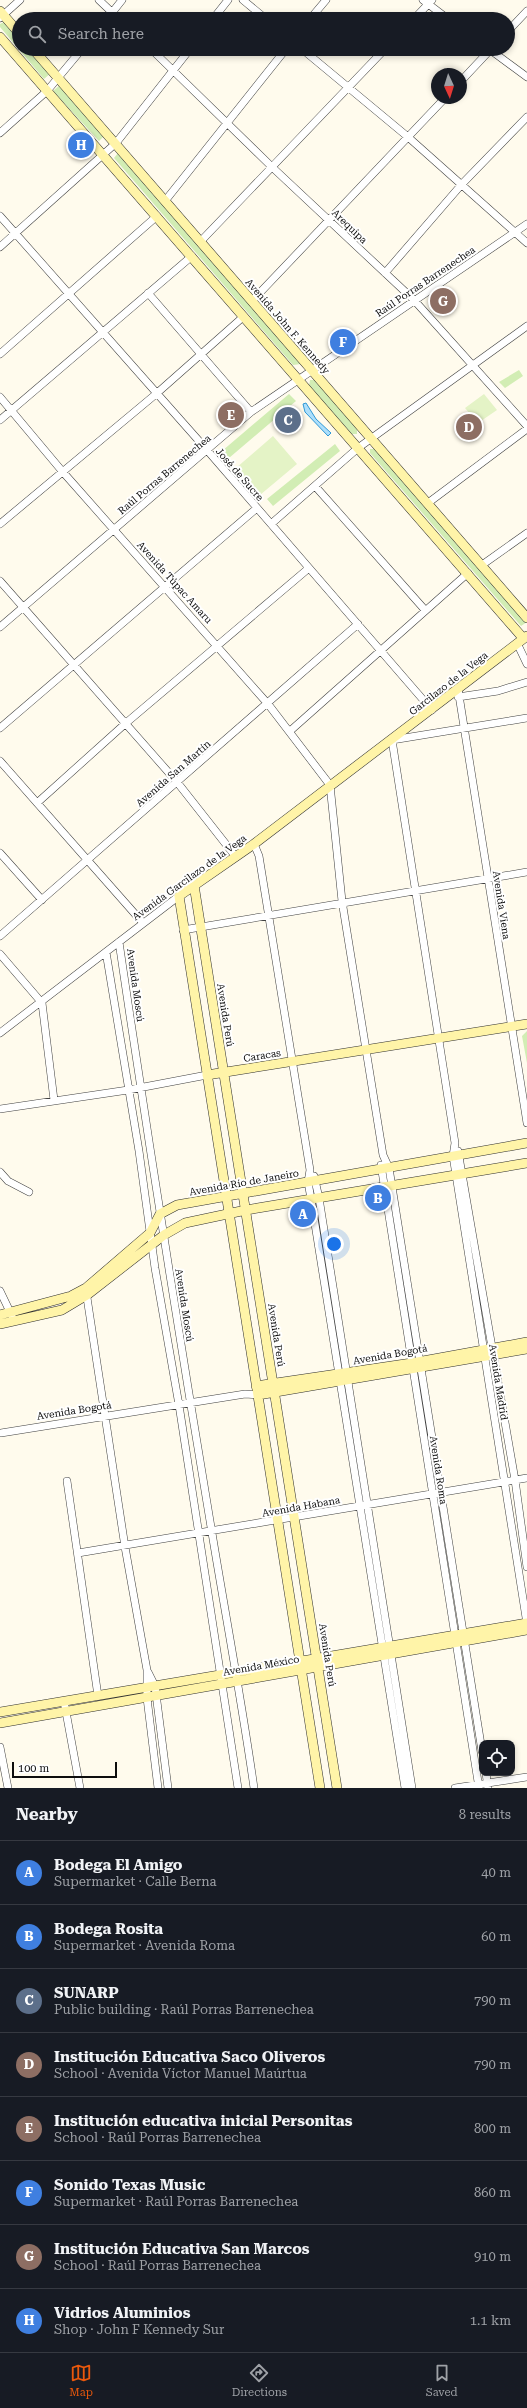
<!DOCTYPE html>
<html lang="en">
<head>
<meta charset="utf-8">
<style>
  body { margin:0; font-family:"Roboto Serif",serif; background:#242831; color:#f1f3f6 }
  .controls { position:absolute; right:12px; bottom:12px; display:grid; overflow:hidden; border-radius:8px; box-shadow:0 2px 6px #0003 }
  .controls button { width:36px; height:36px; display:grid; place-items:center; padding:0; border:0; border-bottom:1px solid #363941; background:#171b24; color:#f1f3f6; font:20px sans-serif }
  .compass { position:absolute; left:431px; top:68px; width:36px; height:36px; border-radius:50%; background:#171b24; box-shadow:0 2px 6px #0003; rotate:176deg }
  .scale { position:absolute; left:12px; bottom:10px; width:105px; box-sizing:border-box; padding-left:4px; border:2px solid #0d0d0d; border-top:0; font-size:11px; line-height:14px; white-space:nowrap; color:#0d0d0d; -webkit-text-stroke:3px #fff; paint-order:stroke }
  .you { position:absolute; left:334px; top:1244px; width:14px; height:14px; margin:-10px; border:3px solid #fff; border-radius:50%; background:#1a73e8; box-shadow:0 0 0 6px #1a73e833 }
  .badge { display:grid; place-items:center; width:26px; height:26px; border-radius:50%; background:#ea580c; color:#fff; font-size:13px; font-weight:700 }
  .pin { position:absolute; translate:-50% -50%; border:2px solid #fff; box-shadow:0 1px 4px #0006 }
  .list { margin:0; padding:0; list-style:none }
  h2 { display:flex; justify-content:space-between; align-items:center; height:52px; margin:0; padding:0 16px; font-size:17px }
  h2 small { font-size:13px; font-weight:400; color:#9ea1a6 }
  .list li { display:grid; grid-template-columns:26px 1fr auto; gap:12px; align-items:center; box-sizing:border-box; height:64px; padding:0 16px; border-top:1px solid #363941 }
  .list b { display:block; font-size:15px; white-space:nowrap }
  .list p { margin:0; font-size:13px; white-space:nowrap; color:#9ea1a6 }
  .list em { font-size:13px; font-style:normal; color:#9ea1a6 }
  .icon { flex:none; width:22px; height:22px; fill:none; stroke:currentColor; stroke-width:2; stroke-linecap:round; stroke-linejoin:round }
  .map { position:relative; flex:none; width:527px; height:1788px; overflow:hidden }
  .search { position:absolute; background:#171b24; box-shadow:0 2px 6px #0003; left:12px; right:12px; top:12px; height:44px; display:flex; align-items:center; gap:10px; box-sizing:border-box; padding:0 14px; border-radius:22px; color:#9ea1a6; font-size:15px }
  .sheet { height:564px; background:#171b24 }
  nav { display:flex; justify-content:space-around; align-items:center; box-sizing:border-box; height:56px; border-top:1px solid #363941; background:#171b24; font-size:11px; color:#9ea1a6 }
  nav a { display:grid; justify-items:center; gap:2px }
  nav .on { color:#ea580c }
  .map>svg:first-child { display:block }
  .green { fill:#d2edb4 }
  .pitch { fill:#e4f3c6 }
  .water { fill:#addffb; stroke:#2f98d7 }
  .lines { fill:none; stroke-linecap:round; stroke-linejoin:round }
  .street-casing { stroke:#404040; stroke-width:8 }
  .secondary-casing { stroke:#2f2f2f; stroke-width:10 }
  .street { stroke:#fff; stroke-width:7 }
  .secondary { stroke:#fff4a8; stroke-width:9 }
  .labels { text-anchor:middle; stroke-width:4; stroke-linejoin:round; paint-order:stroke }
  .street-label { font-size:10px; fill:#0d0d0d; stroke:#fff }
</style>
</head>
<body>
<div class="map">
<svg width="527" height="1788" viewBox="0 0 527 1788">
  <rect width="100%" height="100%" fill="#fffbed"/>
  <path class="green" d="M4 22 19 38V49H29L51 73 44 79 0 27V24Z
    M60 85 104 136 99 141 53 91Z
    M118 153 301 364 293 365 114 158Z
    M519 370 523 376 505 388 499 382Z
    M310 380H317L357 428V434H352L309 386Z
    M289 394 296 401 229 458 222 451Z
    M335 444 340 451 273 506 267 499Z
    M370 449H376L527 622 521 626 370 453Z
    M527 1031V1063L522 1036Z"/>
  <path class="pitch" d="M484 394 497 410 478 423 465 408Z
    M273 436 297 464 260 495 236 468Z"/>
  <path class="water" d="M306 403 316 419 331 433 328 436 305 412 303 404Z"/>
  <g class="lines">
    <defs>
      <path id="street" d="M99 0 119 19
        M243 0 266 19
        M423 0 448 19
        M0 18 20 0
        M107 19 122 0
        M213 19 228 0
        M310 19 326 0
        M414 19 432 0
        M508 31 527 11
        M151 49 272 167 414 300 527 426
        M302 49 408 137 527 243
        M489 49 527 77
        M461 81 491 49
        M0 133 47 91 82 49
        M165 201 286 49
        M0 216 207 450 432 710
        M200 242 385 49
        M0 247 116 143 190 49
        M385 273 462 184 527 117
        M148 293 251 412
        M252 301 445 98
        M0 354 157 216
        M0 397 62 471 268 704 330 785 342 901 383 1155 389 1168 482 1751
        M0 420 192 256
        M315 486 425 610
        M428 503 527 429
        M0 524 156 394 243 317
        M271 524 358 448 527 326
        M482 565 527 533
        M0 581 177 782 236 857
        M0 627 251 412 527 224
        M517 643 527 664
        M458 689 527 1123
        M458 697 498 691 527 682
        M527 718 392 740 455 1143 453 1156 527 1624
        M0 728 257 508
        M290 731 468 573
        M0 761 143 923
        M37 803 126 723 309 568
        M254 844 259 856 310 1170 308 1182 311 1199 405 1788
        M0 853 42 900
        M183 930 527 872
        M0 936 358 624
        M119 942C148 1139 179 1336 212 1533 226 1618 242 1703 254 1788
        M106 952 139 1151 155 1268 179 1405 238 1788
        M0 954 42 1003 54 1100
        M0 1033 179 896
        M0 1109 128 1090 207 1075
        M458 1151 515 1480 527 1567
        M381 1165 479 1788
        M0 1172 8 1181 29 1192
        M314 1176 319 1198 412 1788
        M0 1291 12 1316
        M86 1291 125 1547 147 1670V1698L158 1788
        M1 1433 245 1394 258 1395
        M67 1481 98 1696
        M78 1553 527 1478
        M148 1672 155 1686 168 1788
        M64 1701 80 1788
        M0 1747 8 1788
        M486 1773 488 1788
        M455 1788 527 1777"/>
      <path id="secondary" d="M0 11 19 33
        M0 37 523 638
        M33 49 527 618
        M194 885 337 1788
        M207 1075 527 1024
        M0 1315 71 1296 86 1288 150 1233 160 1214 177 1205 527 1143
        M0 1324 62 1310 87 1295 164 1235 185 1223 246 1210 527 1163
        M256 1386 412 1363 527 1342
        M258 1395 527 1349
        M0 1712 527 1623
        M0 1723 527 1630
        M320 1788 179 896 254 844 527 636"/>
    </defs>
    <use href="#street" class="street-casing"/>
    <use href="#secondary" class="secondary-casing"/>
    <use href="#street" class="street"/>
    <use href="#secondary" class="secondary"/>
  </g>
  <g class="labels">
    <g class="street-label">
      <text transform="translate(350 226) rotate(44)" y="4">Arequipa</text>
      <text transform="translate(425 281) rotate(-34)" y="4">Raúl Porras Barrenechea</text>
      <text transform="translate(288 326) rotate(49)" y="4">Avenida John F. Kennedy</text>
      <text transform="translate(164 474) rotate(-40)" y="4">Raúl Porras Barrenechea</text>
      <text transform="translate(240 474) rotate(49)" y="4">José de Sucre</text>
      <text transform="translate(175 582) rotate(48)" y="4">Avenida Túpac Amaru</text>
      <text transform="translate(448 683) rotate(-38)" y="4">Garcilazo de la Vega</text>
      <text transform="translate(173 773) rotate(-41)" y="4">Avenida San Martín</text>
      <text transform="translate(189 877) rotate(-36)" y="4">Avenida Garcilazo de la Vega</text>
      <text transform="translate(502 905) rotate(81)" y="4">Avenida Viena</text>
      <text transform="translate(136 985) rotate(82)" y="4">Avenida Moscú</text>
      <text transform="translate(226 1015) rotate(81)" y="4">Avenida Perú</text>
      <text transform="translate(262 1055) rotate(-9)" y="4">Caracas</text>
      <text transform="translate(244 1182) rotate(-10)" y="4">Avenida Río de Janeiro</text>
      <text transform="translate(185 1305) rotate(81)" y="4">Avenida Moscú</text>
      <text transform="translate(277 1335) rotate(81)" y="4">Avenida Perú</text>
      <text transform="translate(390 1354) rotate(-10)" y="4">Avenida Bogotá</text>
      <text transform="translate(499 1382) rotate(81)" y="4">Avenida Madrid</text>
      <text transform="translate(74 1410) rotate(-9)" y="4">Avenida Bogotá</text>
      <text transform="translate(439 1470) rotate(81)" y="4">Avenida Roma</text>
      <text transform="translate(301 1506) rotate(-10)" y="4">Avenida Habana</text>
      <text transform="translate(328 1655) rotate(81)" y="4">Avenida Perú</text>
      <text transform="translate(261 1665) rotate(-10)" y="4">Avenida México</text>
    </g>
  </g>
</svg>
<div class="controls">
<button><svg class="icon" aria-label="locate" viewBox="0 0 24 24"><circle cx="12" cy="12" r="6"/><path d="M12 2v4M12 18v4M2 12h4M18 12h4"/></svg></button>
</div>
<svg class="compass" viewBox="-18 -18 36 36"><path d="M0-13l5 13h-10z" fill="#e53935"/><path d="M0 13l5-13h-10z" fill="#9ea1a6"/></svg>
<div class="scale">100 m</div>
<div class="you"></div>
<div class="pin badge" style="left:303px;top:1214px;background:#3f7fe0">A</div>
<div class="pin badge" style="left:378px;top:1198px;background:#3f7fe0">B</div>
<div class="pin badge" style="left:288px;top:420px;background:#5c6f8a">C</div>
<div class="pin badge" style="left:469px;top:427px;background:#8d6e63">D</div>
<div class="pin badge" style="left:231px;top:415px;background:#8d6e63">E</div>
<div class="pin badge" style="left:343px;top:342px;background:#3f7fe0">F</div>
<div class="pin badge" style="left:443px;top:301px;background:#8d6e63">G</div>
<div class="pin badge" style="left:81px;top:145px;background:#3f7fe0">H</div>
<div class="search"><svg class="icon" aria-label="search" viewBox="0 0 24 24"><circle cx="10" cy="10" r="6"/><path d="M15 15l6 6"/></svg>Search here</div>
</div>
<section class="sheet">
<h2>Nearby<small>8 results</small></h2>
<ul class="list">
<li><span class="badge" style="background:#3f7fe0">A</span><div><b>Bodega El Amigo</b><p>Supermarket · Calle Berna</p></div><em>40 m</em></li>
<li><span class="badge" style="background:#3f7fe0">B</span><div><b>Bodega Rosita</b><p>Supermarket · Avenida Roma</p></div><em>60 m</em></li>
<li><span class="badge" style="background:#5c6f8a">C</span><div><b>SUNARP</b><p>Public building · Raúl Porras Barrenechea</p></div><em>790 m</em></li>
<li><span class="badge" style="background:#8d6e63">D</span><div><b>Institución Educativa Saco Oliveros</b><p>School · Avenida Víctor Manuel Maúrtua</p></div><em>790 m</em></li>
<li><span class="badge" style="background:#8d6e63">E</span><div><b>Institución educativa inicial Personitas</b><p>School · Raúl Porras Barrenechea</p></div><em>800 m</em></li>
<li><span class="badge" style="background:#3f7fe0">F</span><div><b>Sonido Texas Music</b><p>Supermarket · Raúl Porras Barrenechea</p></div><em>860 m</em></li>
<li><span class="badge" style="background:#8d6e63">G</span><div><b>Institución Educativa San Marcos</b><p>School · Raúl Porras Barrenechea</p></div><em>910 m</em></li>
<li><span class="badge" style="background:#3f7fe0">H</span><div><b>Vidrios Aluminios</b><p>Shop · John F Kennedy Sur</p></div><em>1.1 km</em></li>
</ul>
</section>
<nav>
<a class="on"><svg class="icon" aria-label="map" viewBox="0 0 24 24"><path d="M3 6l6-2 6 2 6-2v14l-6 2-6-2-6 2zM9 4v14M15 6v14"/></svg>Map</a>
<a><svg class="icon" aria-label="directions" viewBox="0 0 24 24"><path d="M12 3l9 9-9 9-9-9zM9 14v-3h6M13 9l2 2-2 2"/></svg>Directions</a>
<a><svg class="icon" aria-label="saved" viewBox="0 0 24 24"><path d="M7 4h10v16l-5-4-5 4z"/></svg>Saved</a>
</nav>
</body>
</html>
